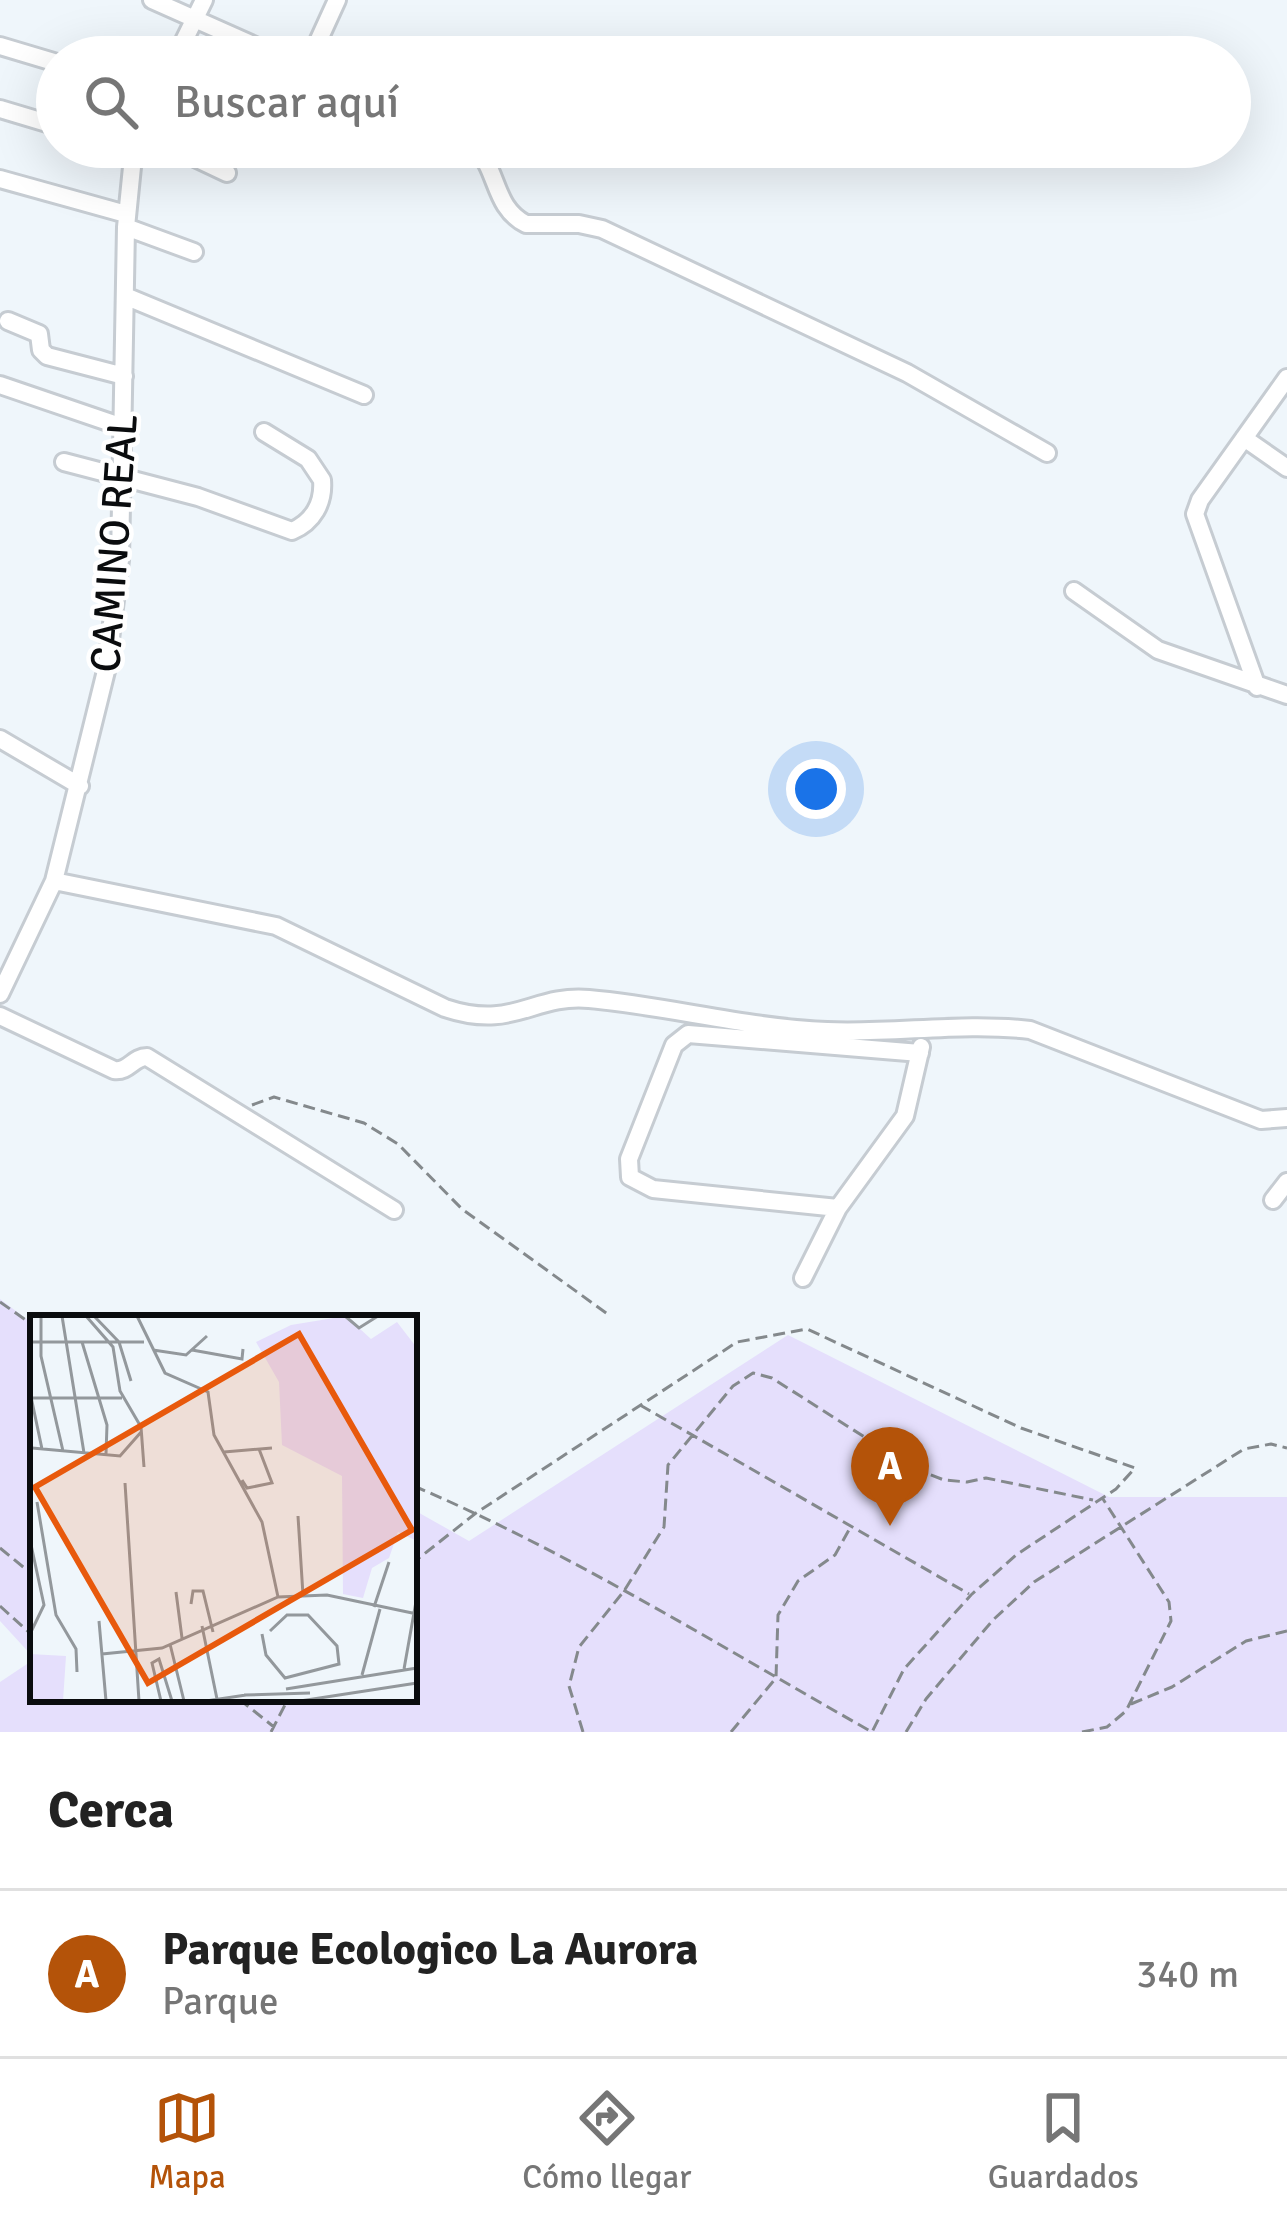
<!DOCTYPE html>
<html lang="es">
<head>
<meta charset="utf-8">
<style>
  body { margin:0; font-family:Signika,sans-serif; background:#f6f6f6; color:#222 }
  .you { position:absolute; left:816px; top:789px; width:42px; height:42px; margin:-30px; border:9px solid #fff; border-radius:50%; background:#1a73e8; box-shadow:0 0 0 18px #1a73e833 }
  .badge { display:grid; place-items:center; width:78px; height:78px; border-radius:50%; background:#b45309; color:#fff; font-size:39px; font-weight:700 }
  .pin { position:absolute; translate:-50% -99px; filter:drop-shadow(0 3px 6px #0008) }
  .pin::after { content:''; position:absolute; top:63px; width:42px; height:36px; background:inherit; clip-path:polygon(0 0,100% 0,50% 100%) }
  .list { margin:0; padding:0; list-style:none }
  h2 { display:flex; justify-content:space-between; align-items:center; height:156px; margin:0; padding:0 48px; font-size:51px }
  h2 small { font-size:39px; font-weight:400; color:#767676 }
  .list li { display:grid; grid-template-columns:78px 1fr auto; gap:36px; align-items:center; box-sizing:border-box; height:168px; padding:0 48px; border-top:3px solid #e0e0e0 }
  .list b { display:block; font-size:45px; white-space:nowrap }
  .list p { margin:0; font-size:39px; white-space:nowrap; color:#767676 }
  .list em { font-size:39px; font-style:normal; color:#767676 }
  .icon { flex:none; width:66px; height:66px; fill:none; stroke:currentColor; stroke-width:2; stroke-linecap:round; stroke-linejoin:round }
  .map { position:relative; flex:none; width:1287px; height:1732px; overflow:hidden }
  .search { position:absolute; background:#fff; box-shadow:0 12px 48px #0002; left:36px; right:36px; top:36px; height:132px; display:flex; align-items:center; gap:30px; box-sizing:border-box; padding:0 42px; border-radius:66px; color:#767676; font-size:45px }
  .sheet { height:324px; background:#fff }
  nav { display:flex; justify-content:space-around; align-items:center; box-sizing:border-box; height:168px; border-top:3px solid #e0e0e0; background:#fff; font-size:33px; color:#767676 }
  nav a { display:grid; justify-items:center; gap:6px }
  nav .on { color:#b45309 }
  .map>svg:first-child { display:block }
  .green { fill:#e5dffc }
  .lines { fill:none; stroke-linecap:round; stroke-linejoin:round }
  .minor-casing { stroke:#c6ccd2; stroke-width:22 }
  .path { stroke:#84898c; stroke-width:3; stroke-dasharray:12 6; stroke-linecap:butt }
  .minor { stroke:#fff; stroke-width:16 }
  .labels { text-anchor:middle; stroke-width:9; stroke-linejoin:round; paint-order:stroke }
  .street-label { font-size:42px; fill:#0a0c0e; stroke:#fff }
  .inset-road { fill:none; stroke:#93989c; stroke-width:3 }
  .view { fill:#e8590c; fill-opacity:0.15; stroke:#e8590c; stroke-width:6 }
  .inset-edge { fill:none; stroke:#0a0c0e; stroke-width:6 }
</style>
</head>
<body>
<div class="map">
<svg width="1287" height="1732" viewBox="0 0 1287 1732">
  <rect width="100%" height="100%" fill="#eff6fb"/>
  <path class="green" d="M0 1299 33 1324V1657L0 1621Z
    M788 1335 1109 1497H1287V1732H0V1682L33 1660V1699H414V1510L469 1541Z"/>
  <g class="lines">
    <defs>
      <path id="minor" d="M152 0 280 57
        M0 46 57 63
        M176 57 204 0
        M311 57 337 0
        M0 109 57 126
        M172 147 227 173
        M475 147C499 171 493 207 526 224H579L602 229 907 373 1047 453
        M0 179 126 214
        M126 227 194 252
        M125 296 364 395
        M8 321 39 334 41 350 47 356 124 376
        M0 385 123 427
        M1244 438 1287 468
        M64 462 198 497 292 531C313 522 324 503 322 480L308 459 264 432
        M1074 591 1158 650 1287 695
        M1257 687 1195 514 1200 500 1287 378
        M0 739 80 786
        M54 881 276 926 445 1008C514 1031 532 994 589 999 668 1006 748 1028 827 1031 895 1034 963 1022 1030 1030L1261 1120 1287 1118
        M0 994 54 881 106 671 120 560 126 227 134 147
        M0 1016 114 1070C129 1072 133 1057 147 1057L394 1210
        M1273 1200 1287 1182
        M838 1208 653 1189 630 1177 629 1159 674 1045 688 1034 920 1053
        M803 1278 838 1208 905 1116 921 1047"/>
    </defs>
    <use href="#minor" class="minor-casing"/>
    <path class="path" d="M252 1105 274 1097 364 1123 398 1144 462 1209 609 1315
      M0 1302 33 1325
      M640 1405 969 1594
      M414 1486C573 1554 721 1647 872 1732L904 1669 971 1595 1016 1555 1116 1489 1135 1468 1021 1428 807 1329 737 1342 476 1513 414 1562
      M0 1548 33 1575
      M0 1606 33 1636
      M239 1699 274 1727
      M1131 1704 1172 1687 1246 1641 1287 1631
      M271 1732 288 1699
      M583 1732 569 1686 579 1647 624 1591 664 1527 668 1465 733 1386 753 1373 772 1378 913 1468 944 1480 967 1482 986 1478 1093 1500
      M731 1732 776 1678 778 1615 798 1581 835 1555 850 1528
      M906 1732 926 1699 993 1620 1034 1582 1244 1449 1271 1444 1287 1448
      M1082 1732 1107 1727 1126 1711 1171 1621 1169 1602 1103 1499"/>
    <use href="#minor" class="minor"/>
  </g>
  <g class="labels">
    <g class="street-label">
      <text transform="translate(113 543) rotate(-86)" y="15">CAMINO REAL</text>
    </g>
  </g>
  <g transform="translate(30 1315)">
    <rect width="387" height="387" fill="#eff6fb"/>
    <path d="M316 1 341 24 367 7 387 33V226L368 217 359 243 342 253 333 283 313 279 312 161 252 130 249 67 226 27 261 10ZM0 339 36 341 33 386H0Z" fill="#e5dffc"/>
    <path class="inset-road" d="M11 1V41L33 136M32 1 54 138M56 1 83 32 90 76 111 112 114 152M64 1 89 27 101 66M107 1 135 58 178 77 184 120 232 207 248 282M315 1 329 13 348 1M0 27H114M52 27 77 110 76 139M123 35 156 40 177 21M162 35 212 44 213 34M0 77 12 134M0 83H92M2 133 90 141 112 116M194 137 242 133M212 165 217 173 242 168 229 134M95 168 109 386M7 187 26 300 46 334 47 357M268 201 273 280M0 225 14 290 0 319M146 277 152 323M161 289 163 276H173L183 317M344 292 359 247M69 306 76 386M172 311 187 384M232 319 236 340 255 363 309 349 307 331 278 300H257L240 316M140 329 154 386M72 339 132 333 248 282 297 280 387 299M374 354 387 281M332 360 350 294M256 374 387 353M214 380 280 378M131 386 122 348 129 344 142 386M176 386 216 380M270 386 387 368"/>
    <path class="view" d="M269 19 382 215 118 368 5 172Z"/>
    <rect width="387" height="387" class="inset-edge"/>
  </g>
</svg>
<div class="you"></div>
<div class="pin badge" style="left:890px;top:1526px">A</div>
<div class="search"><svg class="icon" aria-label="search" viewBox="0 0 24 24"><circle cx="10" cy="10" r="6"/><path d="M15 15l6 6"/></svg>Buscar aquí</div>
</div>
<section class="sheet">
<h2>Cerca<small></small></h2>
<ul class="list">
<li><span class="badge">A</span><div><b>Parque Ecologico La Aurora</b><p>Parque</p></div><em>340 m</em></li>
</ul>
</section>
<nav>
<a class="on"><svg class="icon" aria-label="map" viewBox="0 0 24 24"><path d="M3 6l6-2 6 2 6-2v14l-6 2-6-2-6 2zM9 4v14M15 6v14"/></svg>Mapa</a>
<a><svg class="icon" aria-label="directions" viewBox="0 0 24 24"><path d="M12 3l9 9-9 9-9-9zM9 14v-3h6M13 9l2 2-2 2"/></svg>Cómo llegar</a>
<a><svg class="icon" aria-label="saved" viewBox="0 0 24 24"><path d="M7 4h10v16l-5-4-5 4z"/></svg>Guardados</a>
</nav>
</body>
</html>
